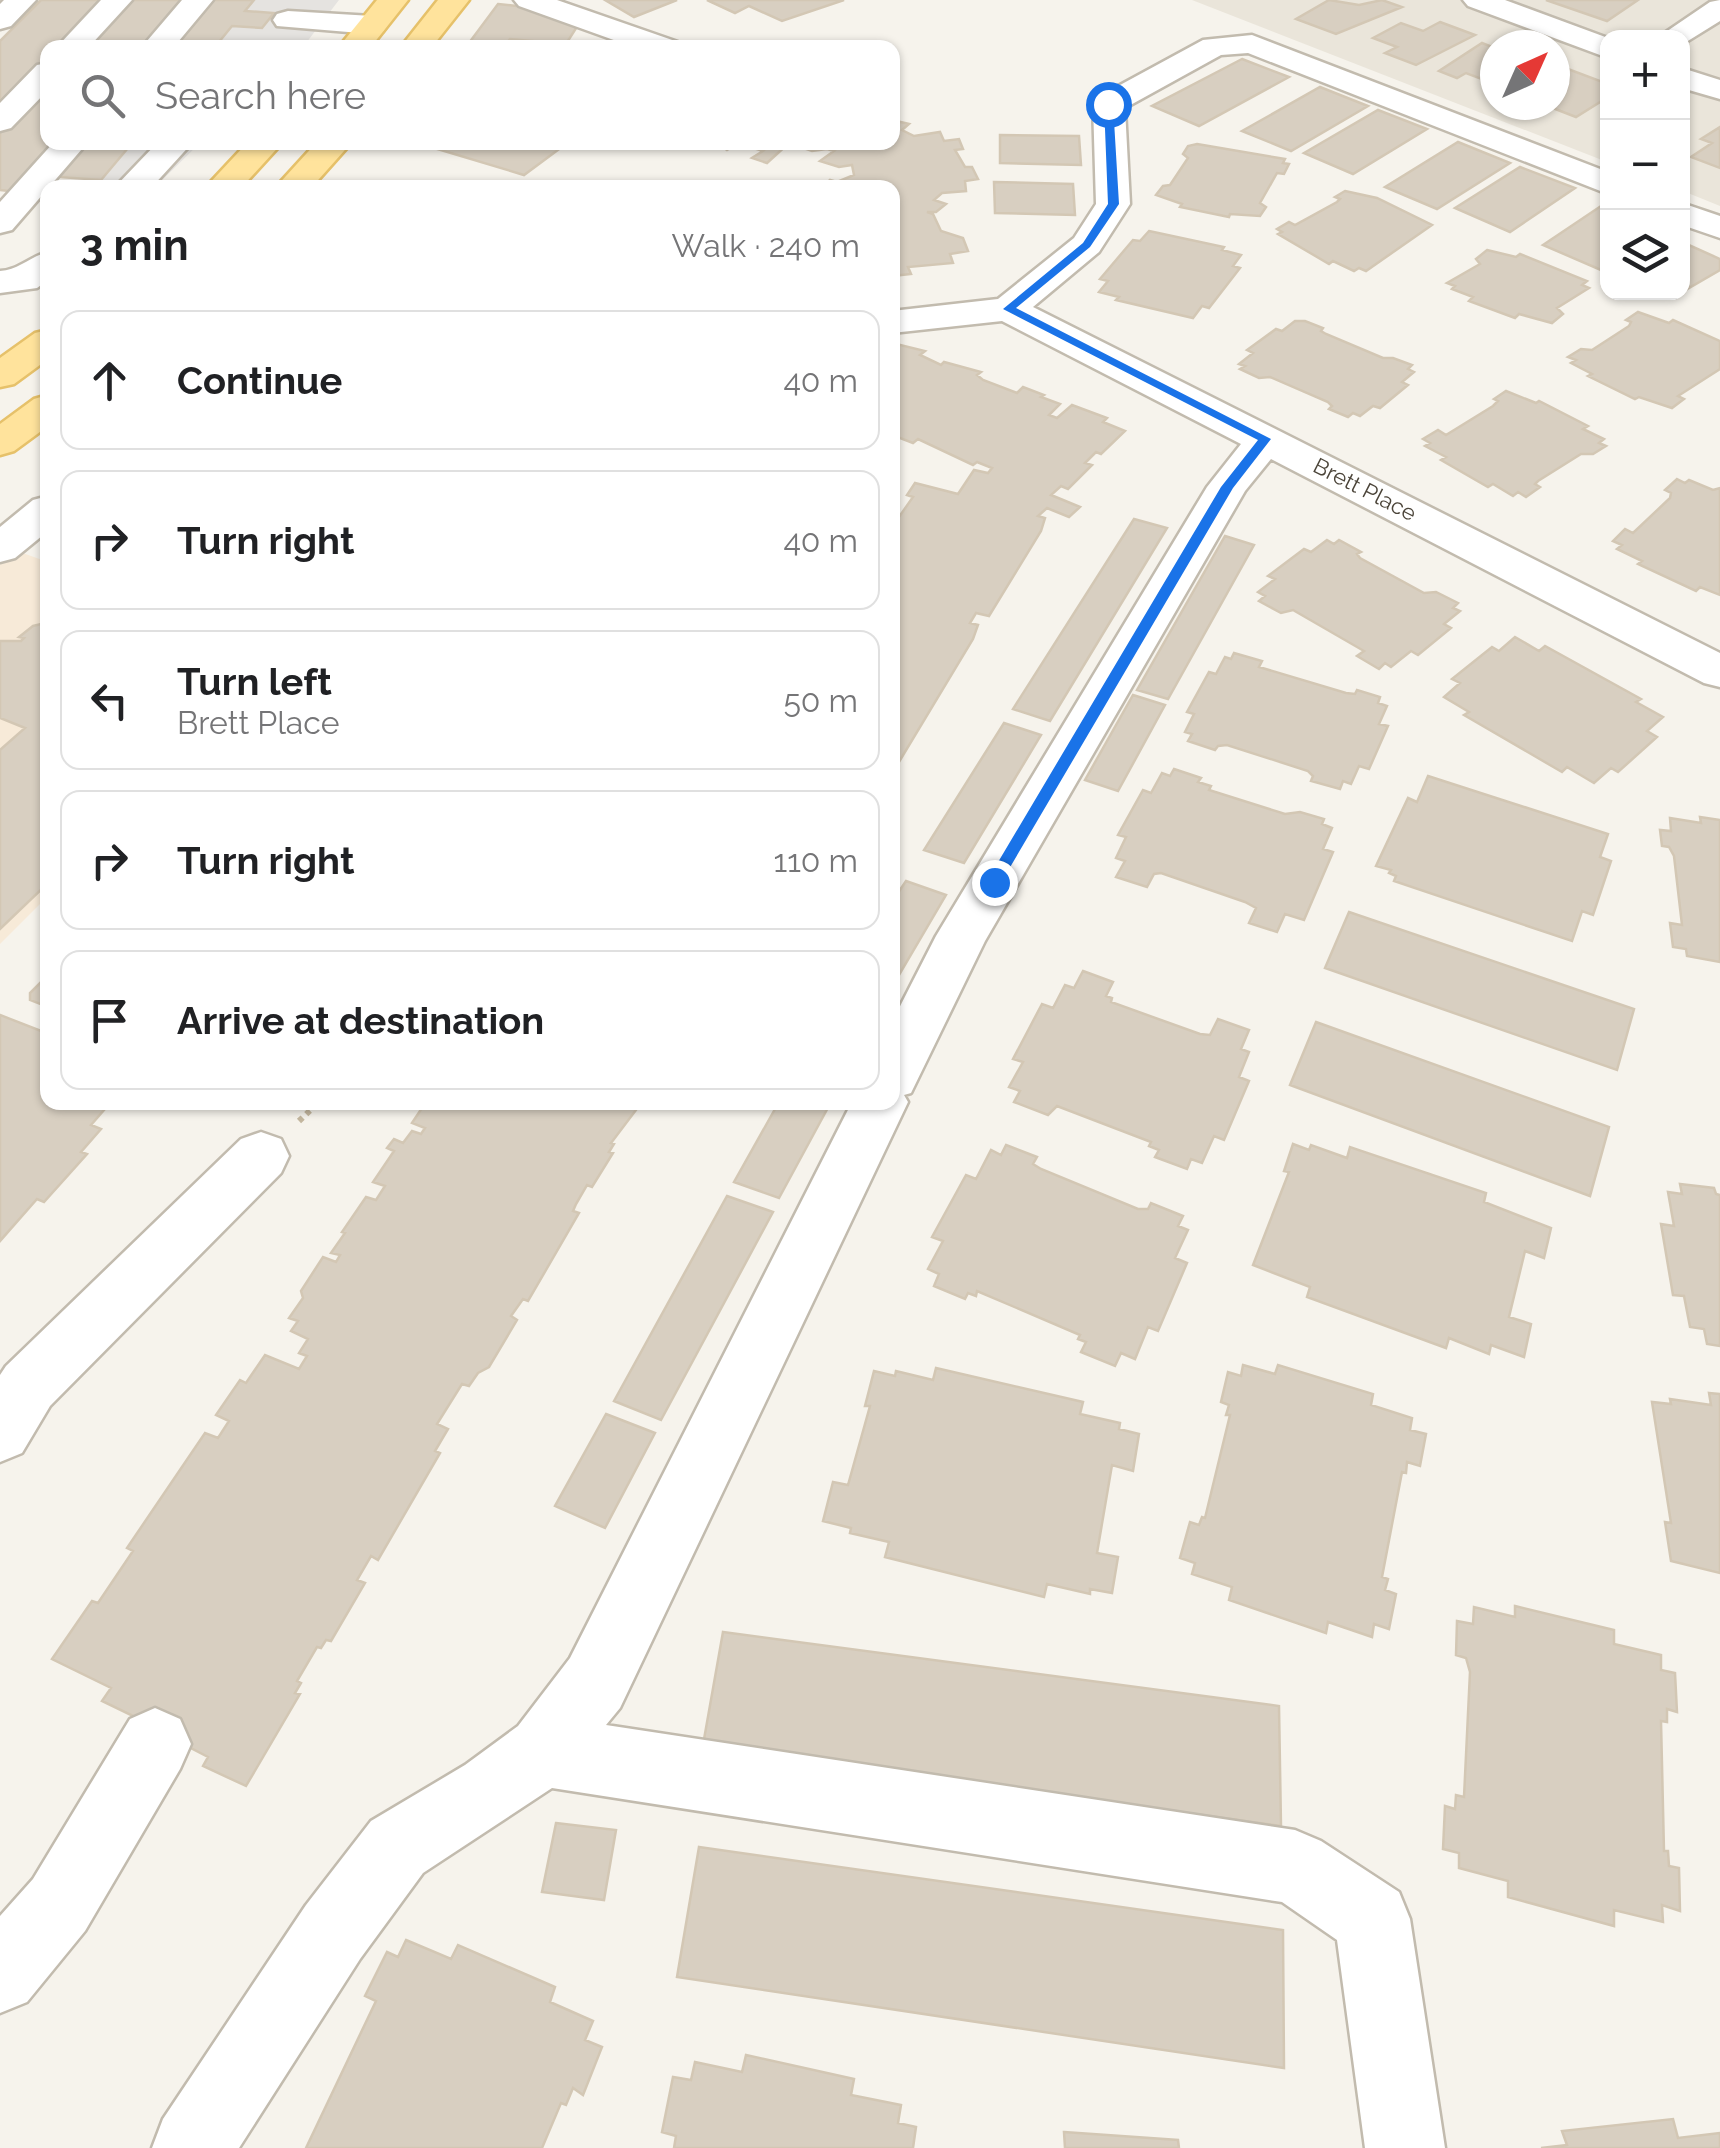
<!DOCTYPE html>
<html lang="en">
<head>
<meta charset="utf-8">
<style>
  body { margin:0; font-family:Raleway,sans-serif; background:#f2f2f2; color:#202124 }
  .controls { position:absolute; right:30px; top:30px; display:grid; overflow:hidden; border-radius:20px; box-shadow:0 2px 8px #0004 }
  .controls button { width:90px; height:90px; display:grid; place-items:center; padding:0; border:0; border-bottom:2px solid #e0e0e0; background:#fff; color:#202124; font:50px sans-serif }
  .compass { position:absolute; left:1480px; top:30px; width:90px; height:90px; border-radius:50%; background:#fff; box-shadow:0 2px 8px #0004; rotate:45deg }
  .stop { position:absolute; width:30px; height:30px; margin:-22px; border:8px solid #1a73e8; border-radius:50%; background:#fff }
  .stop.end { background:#1a73e8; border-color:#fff; box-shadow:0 2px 10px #0008 }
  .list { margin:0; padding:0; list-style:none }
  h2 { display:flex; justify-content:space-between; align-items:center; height:130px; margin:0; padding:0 40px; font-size:42px }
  h2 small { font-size:32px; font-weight:400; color:#757577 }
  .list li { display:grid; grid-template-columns:65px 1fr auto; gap:30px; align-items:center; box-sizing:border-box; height:140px; margin:0 20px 20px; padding:0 20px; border:2px solid #e0e0e0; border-radius:20px }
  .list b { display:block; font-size:38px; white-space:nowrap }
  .list p { margin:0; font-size:32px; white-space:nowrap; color:#757577 }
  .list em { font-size:32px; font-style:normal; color:#757577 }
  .icon { flex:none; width:55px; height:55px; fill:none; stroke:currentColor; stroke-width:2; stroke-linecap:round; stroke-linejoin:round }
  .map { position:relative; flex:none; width:1720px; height:2148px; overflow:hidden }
  .search { position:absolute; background:#fff; box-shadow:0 2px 8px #0004; left:40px; top:40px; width:860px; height:110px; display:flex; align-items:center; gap:25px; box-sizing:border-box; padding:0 35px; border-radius:20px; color:#757577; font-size:38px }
  .panel { position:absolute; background:#fff; box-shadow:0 2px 8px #0004; left:40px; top:180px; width:860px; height:930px; border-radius:20px }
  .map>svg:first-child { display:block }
  .residential { fill:#eae5da; fill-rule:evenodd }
  .commercial { fill:#f7ead8 }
  .parking { fill:#e5e3e0 }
  .building { fill:#d8cfc1; stroke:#d3c7b4; stroke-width:2.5 }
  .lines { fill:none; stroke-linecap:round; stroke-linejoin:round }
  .minor-casing { stroke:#c2bbae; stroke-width:5 }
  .major-casing { stroke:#e6c16a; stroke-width:5 }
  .path { stroke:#c4b79f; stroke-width:6; stroke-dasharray:5 5; stroke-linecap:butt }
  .minor { fill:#fff; fill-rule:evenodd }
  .major { fill:#ffe39c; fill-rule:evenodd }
  .route { fill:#1a73e8 }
  .labels { text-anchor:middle; stroke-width:9; stroke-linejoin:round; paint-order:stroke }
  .far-street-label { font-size:22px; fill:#4b4439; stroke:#fff }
</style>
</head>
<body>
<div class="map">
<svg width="1720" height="2148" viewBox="0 0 1720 2148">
  <rect width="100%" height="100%" fill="#f6f3ec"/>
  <path class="residential" d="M1192 0H1720V206L1683 191 1682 38H1608L1607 162ZM1495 45H1555V105H1495Z"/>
  <path class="commercial" d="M0 545 48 562 47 897 0 944Z"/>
  <path class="parking" d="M254 0H339L303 47 214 48 232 26 273 13 245 11Z
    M133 143H200L155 187 95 188Z"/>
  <path class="building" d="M41 0H254L245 11 274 13 262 28 232 26 214 48H48V142H133L101 180 32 175 17 192 0 190V41Z
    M605 0H677L634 17Z
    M707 0H844L782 21 749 6 735 13Z
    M1329 0 1359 5 1382 0 1402 7 1336 34 1296 19Z
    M1546 0H1638L1607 21Z
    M498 4 535 8 580 22 566 44 510 39 504 46 469 43Z
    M1440 22 1475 35 1416 65 1385 53 1397 47 1373 38 1401 23 1423 31Z
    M1482 43 1495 48V84L1466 73 1457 78 1439 71Z
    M1242 59 1289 77 1199 126 1152 106Z
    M1560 66 1608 84V97L1576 117 1545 105H1555V69Z
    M1320 87 1368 106 1291 151 1242 131Z
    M1378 110 1427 129 1353 174 1304 153Z
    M892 120 909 124 902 130 914 136 940 132 944 141 959 139 963 149 955 150 965 167H972L978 179 965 181 966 191 942 193 934 200 946 204 936 212H927L933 214 941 231 963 238 968 251 950 254 953 263 908 267 911 274 892 276V216H896L892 188H821L830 180 837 182 854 175 852 165 839 167 820 161 834 151 827 149 812 151 789 143 767 163 752 158 763 151 738 143 727 150 716 142H760L770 146 774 142H892Z
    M1720 127V168L1691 157 1712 143 1701 139Z
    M1000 135 1079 136 1081 165 1000 163Z
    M442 142H560L566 144 524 175 434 148Z
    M1458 142 1510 163 1437 209 1385 187Z
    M1197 144 1285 159 1283 163 1289 164 1284 174 1277 173 1260 203 1266 207 1260 216 1230 214 1229 217 1180 207 1182 204 1156 195 1163 186 1170 185 1188 158 1183 154 1188 146Z
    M1520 167 1575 188 1510 232 1455 208Z
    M994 182 1073 184 1075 215 995 213Z
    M1345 191 1377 198 1432 225 1366 271 1359 268 1354 271 1333 261 1329 264 1278 234 1282 232 1277 229 1289 222 1295 225 1337 202 1340 199 1335 197Z
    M1607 202 1608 265 1601 270 1543 245Z
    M1149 231 1224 247 1222 250 1241 255 1233 266 1240 268 1209 308 1202 306 1193 318 1116 300 1119 297 1099 292 1108 281 1100 279 1133 240 1140 241Z
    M1682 242 1720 259V270L1682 292Z
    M1487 250 1516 257 1520 254 1587 281 1582 285 1589 288 1557 308 1563 314 1552 323 1519 314 1515 318 1469 301 1473 297 1452 289 1455 286 1447 283 1480 264 1476 259Z
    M1638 312 1669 323 1673 320 1720 341V369L1678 396 1684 399 1672 408 1639 397 1635 399 1588 376 1592 374 1571 363 1576 360 1568 357 1581 349 1592 350 1629 326 1631 322 1626 320Z
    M1295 321H1305L1323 328 1321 331 1326 334 1383 358H1393L1412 365 1408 369 1414 372 1402 382 1408 385 1380 408 1373 406 1360 416 1353 413 1348 417 1329 409 1332 406 1328 402 1270 377 1259 378 1240 369 1245 366 1239 364 1253 353 1247 350 1276 329 1282 331Z
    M892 343 925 351 920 355 941 365 944 362 981 372 977 375 983 380 1017 393 1023 387 1044 395 1041 397 1060 404 1049 415 1057 418 1072 405 1107 418 1103 422 1125 431 1101 454 1096 452 1085 463 1092 465 1068 489 1061 486 1051 495 1080 507 1069 517 1047 508 1038 516 1045 518 1041 531 989 616 976 613 970 623 978 625 973 639 899 762 892 759V527L913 497 907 495 915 483 958 494 974 470 988 473 992 468 977 462 973 465 918 439 913 443 892 435Z
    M1506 391 1536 403 1539 401 1588 426 1583 429 1604 439 1599 443 1606 446 1593 454H1581L1538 481 1535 484 1540 487 1526 497 1518 492 1513 496 1493 484 1488 487 1441 460 1446 457 1425 446 1430 443 1423 439 1438 430 1446 435 1493 406 1498 401 1494 399Z
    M1677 479 1685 483 1689 480 1713 490 1720 488V595L1700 587 1696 591 1638 564 1642 561 1617 549 1622 545 1613 541 1625 529 1633 533 1670 498 1671 493 1665 490Z
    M1134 519 1167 528 1050 721 1013 709Z
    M1225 536 1254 545 1168 699 1137 690Z
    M1327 540 1334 544 1339 540 1361 552 1357 554 1360 558 1424 593 1436 592 1458 603 1453 608 1460 611 1444 624 1451 628 1418 655 1411 651 1391 667 1385 663 1379 669 1357 656 1364 651 1293 610 1281 613 1259 601 1265 596 1258 592 1275 579 1268 576 1304 549 1311 552Z
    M41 624 48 626V883L0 929V750L25 728 0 718V641H21L24 638 19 637 33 626Z
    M1515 637 1539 651 1545 646 1641 699 1636 702 1663 717 1647 731 1657 737 1618 772 1611 768 1594 783 1567 767 1562 772 1464 715 1469 712 1444 697 1460 683 1452 679 1492 647 1499 651Z
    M1234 653 1262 661 1259 667 1346 693 1355 694 1357 690 1380 697 1378 703 1387 706 1379 724 1388 726 1369 769 1359 766 1351 784 1343 781 1340 789 1311 781 1313 776 1308 771 1227 745 1218 746 1215 750 1188 741 1192 734 1185 732 1194 714 1187 712 1209 672 1216 674 1225 657 1231 659Z
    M1133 695 1165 705 1118 791 1085 780Z
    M1004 723 1041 735 964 863 924 850Z
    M1174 769 1201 778 1198 782 1211 786 1209 790 1285 814 1300 812 1324 819 1322 824 1332 828 1323 849 1333 852 1304 920 1285 914 1277 932 1249 923 1256 908 1245 902 1161 873 1154 874 1147 887 1116 877 1125 861 1116 858 1126 837 1118 835 1143 790 1151 793 1162 773 1170 776Z
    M1428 776 1608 834 1600 857 1611 861 1593 915 1582 911 1572 941 1394 881 1396 876 1389 873 1391 870 1376 866 1408 798 1417 802Z
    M1700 817 1720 820V962L1687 956 1686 949 1673 947 1670 923 1682 925 1674 856 1669 847 1662 846 1660 830 1671 831 1670 818 1701 823Z
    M906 881 946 895 892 987V902Z
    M1349 912 1634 1009 1617 1070 1325 968Z
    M1083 971 1113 982 1106 996 1112 998 1111 1002 1200 1034 1210 1035 1218 1019 1249 1030 1241 1049 1249 1052 1239 1077 1249 1081 1224 1140 1214 1136 1202 1163 1191 1159 1187 1169 1155 1157 1159 1150 1149 1146 1151 1142 1057 1106 1048 1115 1014 1102 1020 1091 1009 1087 1023 1062 1013 1059 1042 1004 1053 1008 1065 985 1074 988Z
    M48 975V1007L30 1000V993Z
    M0 1015 41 1031 48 1023V1102H111L91 1125 101 1129 81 1152 87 1154 44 1202 37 1199 0 1241Z
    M1316 1022 1609 1127 1590 1196 1290 1085Z
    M426 1102H642L611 1143 614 1144 609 1152 613 1153 592 1187 587 1185 576 1204 573 1211 579 1213 528 1301 523 1299 511 1316 517 1320 489 1367 478 1373 469 1386 462 1384 437 1424 448 1429 435 1451 440 1453 378 1560 371 1556 357 1580 365 1583 331 1641 326 1640 321 1648 317 1647 297 1681 301 1683 295 1693 300 1694 246 1786 203 1766 208 1757 187 1746 189 1743 102 1701 111 1688 52 1659 92 1601 98 1603 133 1551 127 1548 205 1433 218 1438 229 1421 216 1415 240 1380 246 1383 265 1355 299 1369 307 1356 299 1353 308 1339 291 1331 298 1321 289 1318 303 1298 301 1291 323 1257 336 1262 340 1255 331 1253 345 1233 342 1232 366 1197 376 1200 385 1186 373 1182 394 1151 387 1148 394 1139 403 1143 412 1131 421 1134 425 1128 412 1123Z
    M779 1102H831L779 1198 734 1182Z
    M1293 1144 1309 1150 1311 1145 1347 1158 1350 1147 1486 1193 1484 1202 1551 1228 1544 1258 1525 1251 1509 1317 1531 1324 1524 1357 1491 1345 1489 1354 1449 1338 1446 1348 1307 1297 1310 1287 1253 1265 1289 1172 1284 1171Z
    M1006 1145 1037 1157 1033 1164 1041 1169 1138 1209H1148L1151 1203 1183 1216 1178 1226 1188 1230 1175 1258 1187 1263 1158 1331 1148 1327 1135 1359 1121 1353 1115 1366 1081 1352 1086 1342 1078 1339 1080 1335 977 1291 976 1296 968 1293 965 1299 934 1286 939 1274 928 1269 943 1241 932 1237 966 1175 976 1179 991 1150 1001 1155Z
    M1680 1184 1714 1188 1716 1194 1720 1195V1346L1707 1344 1704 1329 1690 1327 1684 1296 1673 1295 1661 1224 1674 1226 1668 1192 1682 1194Z
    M727 1196 773 1212 661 1420 614 1401Z
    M1243 1365 1275 1374 1278 1365 1373 1394 1371 1405 1412 1418 1410 1430 1426 1434 1420 1466 1407 1462 1406 1473 1402 1472 1382 1577 1388 1579 1385 1590 1396 1594 1389 1629 1374 1624 1372 1637 1328 1622 1326 1633 1229 1600 1232 1587 1192 1574 1195 1563 1180 1558 1190 1522 1199 1525 1202 1517 1205 1518 1230 1415H1226L1229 1405 1221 1402 1228 1372 1241 1376Z
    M936 1368 1083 1402 1080 1414 1120 1423 1119 1429 1139 1434 1133 1471 1112 1465 1097 1553 1118 1557 1112 1593 1090 1589V1594L1047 1584 1044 1597 885 1557 889 1542 850 1533 851 1528 823 1521 833 1482 848 1485 870 1406H865L874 1371 895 1376 896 1371 933 1380Z
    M1709 1393 1720 1394V1573L1671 1561 1665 1522 1671 1523 1652 1402 1671 1404 1670 1399 1711 1405Z
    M606 1414 655 1433 605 1528 555 1506Z
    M1515 1606 1614 1630V1644L1661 1655V1670L1675 1673 1677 1712 1667 1709V1722L1661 1721 1664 1851H1668L1669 1866 1679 1868 1680 1911 1662 1905 1663 1922 1614 1910V1926L1508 1897V1881L1459 1868V1853L1443 1849 1445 1806 1455 1809 1456 1795 1464 1797 1470 1672 1466 1658 1456 1655 1457 1621 1473 1624 1474 1607 1515 1617Z
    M723 1632 1279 1706 1281 1826 703 1745Z
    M556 1823 616 1830 604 1900 542 1892Z
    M699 1847 1283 1930 1284 2068 677 1977Z
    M406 1940 451 1959 458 1945 555 1987 550 2002 593 2021 585 2040 602 2047 583 2095 573 2088 566 2105 561 2103 542 2148H306L376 2001 365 1996 387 1952 398 1957Z
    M746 2055 854 2079 851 2095 901 2105 898 2123 916 2127 913 2148H674L676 2136 662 2132 673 2077 691 2080 695 2062 742 2072Z
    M1673 2119 1678 2138 1720 2133V2148H1541L1567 2145 1562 2131Z
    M1064 2132 1178 2140 1179 2148H1065Z"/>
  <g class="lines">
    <defs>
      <path id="minor" d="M4 0H36L11 26 0 29V4Z
        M101 0H132L88 48H56Z
        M182 0H213L173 48H141Z
        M514 0H557L678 42 682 48H636L519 6Z
        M1463 0H1505L1608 38V58L1468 6Z
        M1720 0V21L1683 44 1682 38H1657L1710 2Z
        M288 11 372 16 383 19 387 25 383 31 372 34 277 26 273 20 277 14Z
        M1252 35 1608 172V194L1248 53 1221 55 1125 108 1130 204 1099 252 1033 307 1720 653V687L1704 683 1271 459 1245 491 985 941 911 1093 904 1095 908 1102 620 1708 606 1725 1295 1830 1321 1841 1399 1892 1410 1919 1445 2148H1365L1337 1940 1282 1902 552 1788 423 1873 360 1959 239 2148H152L163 2119 306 1905 371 1821 465 1765 518 1726 570 1658 852 1102H892V1022L936 936 1207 487 1241 444 1002 321 892 333V311L998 299 1074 238 1096 204 1093 104 1098 97 1203 40Z
        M48 63V90L11 128 0 131V103L37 65Z
        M1682 68 1720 80V99L1682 88Z
        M54 142H88L12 230 0 233V202Z
        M158 142H193L151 188H114Z
        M1682 203 1720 216V238L1682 225Z
        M48 252V280L37 288 0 293V271C19 270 29 257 48 252Z
        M48 496V531L15 558 0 562V527L33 500Z
        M261 1132 281 1139 289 1156 281 1173 50 1406 22 1453 0 1462V1375L6 1366 241 1139Z
        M155 1708 180 1719 191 1744 180 1769 85 1931 27 2002 0 2013V1916L33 1879 130 1719Z"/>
      <path id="major" d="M377 0H408L370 48H338Z
        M438 0H469L431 48H400Z
        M248 142H283L241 188H205Z
        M317 142H352L311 188H275Z
        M48 330V359L14 384 0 387V358L35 333Z
        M48 395V426L14 451 0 455V424L34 399Z"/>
    </defs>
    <use href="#minor" class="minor-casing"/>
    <use href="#major" class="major-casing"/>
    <path class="path" d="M299 1121 319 1102"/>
    <use href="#minor" class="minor"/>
    <use href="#major" class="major"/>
  </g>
  <path class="route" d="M1108 101 1113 104 1119 204 1090 247 1016 308 1271 439 1233 488 999 886H988V879L1221 487 1258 440 1003 309 1083 243 1108 204 1104 104Z"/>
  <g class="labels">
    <g class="far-street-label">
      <text transform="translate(1365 489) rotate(27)" y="8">Brett Place</text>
    </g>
  </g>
</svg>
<div class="controls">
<button>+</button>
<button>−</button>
<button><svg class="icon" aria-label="layers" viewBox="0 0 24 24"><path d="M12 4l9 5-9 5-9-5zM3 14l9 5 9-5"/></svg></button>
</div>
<svg class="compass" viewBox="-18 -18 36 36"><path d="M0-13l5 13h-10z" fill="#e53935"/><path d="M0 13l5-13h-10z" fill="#757577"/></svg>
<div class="stop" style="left:1108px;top:104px"></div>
<div class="stop end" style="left:994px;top:882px"></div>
<div class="search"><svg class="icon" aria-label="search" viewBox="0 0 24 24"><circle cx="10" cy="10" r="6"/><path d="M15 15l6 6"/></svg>Search here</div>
<section class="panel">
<h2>3 min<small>Walk · 240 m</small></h2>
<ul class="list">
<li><svg class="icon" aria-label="ahead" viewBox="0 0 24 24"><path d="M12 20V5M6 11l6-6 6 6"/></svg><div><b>Continue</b></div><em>40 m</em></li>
<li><svg class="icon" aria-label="right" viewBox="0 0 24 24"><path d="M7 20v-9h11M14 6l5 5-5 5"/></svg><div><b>Turn right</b></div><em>40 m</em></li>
<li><svg class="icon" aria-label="left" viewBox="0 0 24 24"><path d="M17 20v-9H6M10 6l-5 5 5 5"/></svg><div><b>Turn left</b><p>Brett Place</p></div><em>50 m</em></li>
<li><svg class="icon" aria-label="right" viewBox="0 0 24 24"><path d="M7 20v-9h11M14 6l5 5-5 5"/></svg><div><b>Turn right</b></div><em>110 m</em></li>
<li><svg class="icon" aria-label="arrive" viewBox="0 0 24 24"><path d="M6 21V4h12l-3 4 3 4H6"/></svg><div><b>Arrive at destination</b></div></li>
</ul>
</section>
</div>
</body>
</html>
